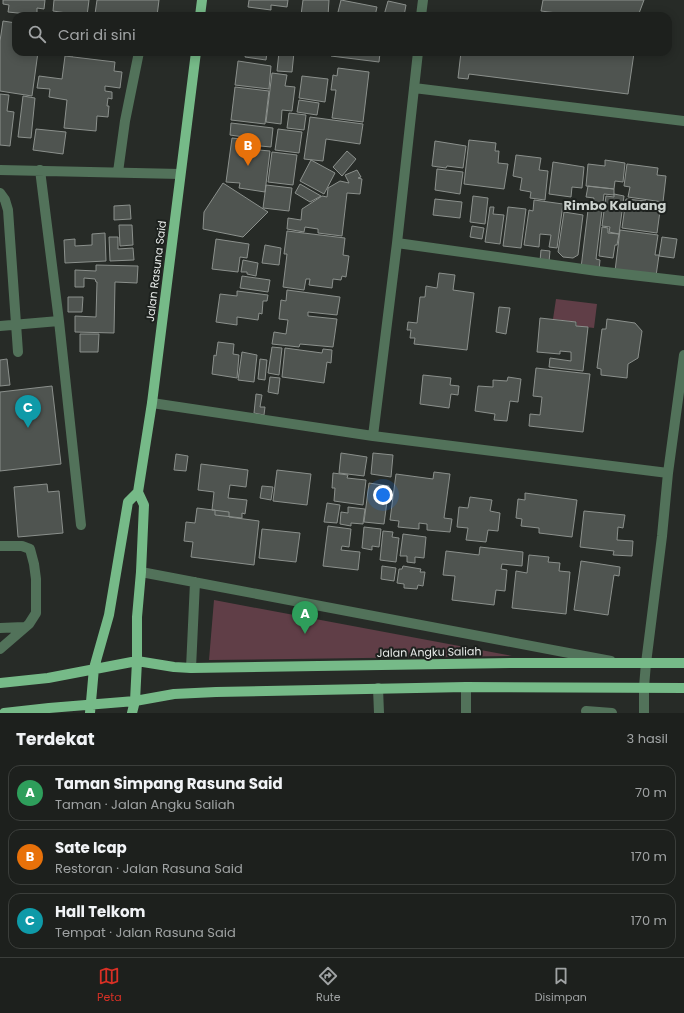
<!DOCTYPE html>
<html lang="id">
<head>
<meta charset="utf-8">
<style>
  body { margin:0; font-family:Poppins,sans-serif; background:#252826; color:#f1f3f6 }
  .you { position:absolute; left:383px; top:495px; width:14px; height:14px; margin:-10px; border:3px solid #fff; border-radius:50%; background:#1a73e8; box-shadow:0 0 0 6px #1a73e833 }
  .badge { display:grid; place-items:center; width:26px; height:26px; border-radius:50%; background:#d93025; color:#fff; font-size:13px; font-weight:700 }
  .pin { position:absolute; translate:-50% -33px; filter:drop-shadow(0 1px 2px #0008) }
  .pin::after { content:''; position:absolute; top:21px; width:14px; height:12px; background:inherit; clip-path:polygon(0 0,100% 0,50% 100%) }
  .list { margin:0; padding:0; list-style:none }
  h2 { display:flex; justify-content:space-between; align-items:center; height:52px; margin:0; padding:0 16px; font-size:17px }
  h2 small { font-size:13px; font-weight:400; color:#a0a3a4 }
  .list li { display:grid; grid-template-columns:26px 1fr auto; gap:12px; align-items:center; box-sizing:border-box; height:56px; margin:0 8px 8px; padding:0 8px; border:1px solid #3b3e3b; border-radius:12px }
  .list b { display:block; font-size:15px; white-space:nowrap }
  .list p { margin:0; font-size:13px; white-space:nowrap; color:#a0a3a4 }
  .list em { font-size:13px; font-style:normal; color:#a0a3a4 }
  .icon { flex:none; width:22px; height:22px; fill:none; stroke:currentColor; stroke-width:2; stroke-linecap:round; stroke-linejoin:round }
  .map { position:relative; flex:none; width:684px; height:713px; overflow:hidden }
  .search { position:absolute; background:#1d201d; box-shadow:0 2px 10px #0003; left:12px; right:12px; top:12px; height:44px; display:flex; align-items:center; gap:10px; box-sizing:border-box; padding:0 14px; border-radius:12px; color:#a0a3a4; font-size:15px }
  .sheet { height:244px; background:#1d201d }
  nav { display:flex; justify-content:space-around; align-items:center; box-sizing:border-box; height:56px; border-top:1px solid #3b3e3b; background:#1d201d; font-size:11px; color:#a0a3a4 }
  nav a { display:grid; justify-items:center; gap:2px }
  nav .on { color:#d93025 }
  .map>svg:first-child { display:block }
  .green { fill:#603e47 }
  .building { fill:#4f5450; stroke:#8b908c }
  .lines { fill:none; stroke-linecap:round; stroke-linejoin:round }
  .minor { stroke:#52725a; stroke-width:10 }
  .major { stroke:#76ba88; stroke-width:10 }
  .labels { text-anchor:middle; stroke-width:4; stroke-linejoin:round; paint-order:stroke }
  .street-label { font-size:11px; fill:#e8ebe9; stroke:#1d211e }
  .quarter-label { font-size:13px; font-weight:bold; fill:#cdd3cf; stroke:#1d211e }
</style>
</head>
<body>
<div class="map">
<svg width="684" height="713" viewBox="0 0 684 713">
  <rect width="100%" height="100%" fill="#272b27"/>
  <path class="green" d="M556 299 597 304 594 328 577 326V322L553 319Z
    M214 600 512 656 209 660Z"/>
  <path class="building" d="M3 0H45L44 9 37 8V15L8 12 9 5 3 4Z
    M54 0H89L87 16 53 11Z
    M97 0H159L157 16H108L95 14Z
    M249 0H288L287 7 271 5V10L248 7Z
    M303 0H329L328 16H283L284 13 301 15Z
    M341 0 377 7 375 16H337Z
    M543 0H644L638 16H581L541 11Z
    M388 1 406 5 404 16 384 15Z
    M3 21 16 23V52H38L32 96 0 91V41Z
    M42 52H73V56Z
    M246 52H278V54L267 52 266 60 245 57Z
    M279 52H294L292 72 277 71Z
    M331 52H385V54L380 53 379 62 331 56Z
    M461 52H639L638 54 634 53 628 94 469 74 468 79 458 78Z
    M65 56 115 62 114 71 122 72 120 88 105 86V91L112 92V99L108 98 107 106H109L108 117 97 116 96 131 64 128 67 100 49 97 50 89 37 88 39 76 62 79Z
    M238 61 271 66 269 89 235 85Z
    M338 68 369 72 363 122 332 118 336 90H331L333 75 337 76Z
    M272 73 287 75 285 86 295 87 292 111 282 110 281 124 266 122Z
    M302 76 328 79 325 102 299 98Z
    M235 87 269 91 265 124 231 120Z
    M0 94 9 95 7 111 14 112 10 146 0 145Z
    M23 96 35 98 31 138 18 137Z
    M299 100 319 103 317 115 297 112Z
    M289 113 306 115 304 130 287 128Z
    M310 117 363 124 360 144 326 139 323 161 304 159Z
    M231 123 273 128 271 147 250 145 251 138 230 135Z
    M36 129 66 132 63 154 33 150Z
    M278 129 302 132 299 153 275 150Z
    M232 138 249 140 248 149 270 151 265 192 239 188 240 183 226 182Z
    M469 140 496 143 495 151H499L498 163 508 164 504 189 464 184Z
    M435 141 466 146 463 168 447 166 446 168 432 166Z
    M347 151 356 159 342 176 333 167Z
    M272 152 297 155 293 185 268 182Z
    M516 155 541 158 539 170 548 171 545 200 530 198 531 192 520 190 522 178 513 176Z
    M311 160 335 173 324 194 300 181Z
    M605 160 625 163 623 182 615 181 614 189 586 186 588 164 605 166Z
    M553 162 584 167 582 188 572 187 571 197 549 194Z
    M627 164 658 168 657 175 666 176 663 202 628 197 630 187 624 186Z
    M437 169 463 172 460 194 435 190Z
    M357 170 361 177 358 178 362 179 360 194 347 193 342 236 318 233V229L305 227 304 232 287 229 288 218 301 220 302 209 322 196 327 197 328 188 340 181 349 183 345 175Z
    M223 183 268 212 243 237 203 229 204 212Z
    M300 184 321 196 310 202 295 193Z
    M266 185 292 188 289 211 263 208Z
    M588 186 614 189V195L604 194 596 259 600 260 599 270 581 268 588 210 592 211 594 198 586 197Z
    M614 194 624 196 619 234 609 232 610 227 602 226 606 196 614 197Z
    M473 196 488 198 485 224 470 222Z
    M435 199 462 202 460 218 433 215Z
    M626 199 646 201 645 209 660 211 657 233 622 228Z
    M534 200 563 204 557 248 549 247 551 235 540 234 539 247 524 245 529 210 533 211Z
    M130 205 131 219 114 220V206Z
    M490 207H494L493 214 504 215 500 244 485 242Z
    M508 207 526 209 521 248 503 246Z
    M564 212 583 215 578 255 573 258 563 257 558 252Z
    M119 225H132L133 245 120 246Z
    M472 226 484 228 482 239 470 237Z
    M602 227 608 228V233L619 234 617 245H615L613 258 599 256Z
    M620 230 658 235 655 255H659L656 276 615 271Z
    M287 231 345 238 343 255 349 256 346 277 342 276 341 280 333 279 332 288 309 285 310 279H306L304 290 283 287 287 254H284Z
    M105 233 106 261 65 263 64 240 75 239V246L92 245V234Z
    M109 237H118V249L133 248 134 260 110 261Z
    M662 237 677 239 674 258 659 256Z
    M216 239 249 244 247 258 240 257 238 272 212 269Z
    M265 245 281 248 279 265 262 263Z
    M541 250 550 251 549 262 540 261Z
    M243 260 258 263 256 276 247 274V272H241Z
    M96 265 138 266 137 283 115 282 114 333 75 332V316L96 317 97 282H96L95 279 84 278V287H75V270L96 271Z
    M439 273 455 275 453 290 474 293 467 350 414 344 415 338H410L411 330H407L408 322 417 323 420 297H425L426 286 437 288Z
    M242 276 270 280 268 292 240 288Z
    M287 290 340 297 337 315 308 312V316L337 319 333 347 300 344 299 347 272 344 274 332 286 334 288 320 279 319 281 300 286 301Z
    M237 291 268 295 267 301H263L262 314 259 313 258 320 237 317V325L216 322 220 294 237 296Z
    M68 297H83L82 312H68Z
    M499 307 510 308 506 334 496 332Z
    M540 318 576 322V326L588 327 583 371 549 367 550 358 571 361V352L560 351V354L537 352Z
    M607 319 635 323 642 331 638 358 628 364 627 378 601 375V369L597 368 602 329H606Z
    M80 334H99L98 352H80Z
    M218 342 234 344 233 354 239 355 237 378 212 374 214 355 216 356Z
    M272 347 282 348 279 375 268 373Z
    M285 348 322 353 323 349 332 350 331 363 327 362 324 383 282 377Z
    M242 352 257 355 254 382 238 380Z
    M7 359 10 385 0 386V360Z
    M260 359 267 360 265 380 258 379Z
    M536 368 590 374 583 432 529 426 530 414 540 415 542 397 533 396Z
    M423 375 451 378 450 385 459 386 458 395 451 394 449 408 420 404Z
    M270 377 280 378 278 394 268 392Z
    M508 377 521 379 518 402 510 401 507 421 494 420 495 414 475 411 478 386 493 387V380L507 381Z
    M52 386 61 464 0 471V392Z
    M256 394 262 395 260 407H265L264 415 254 413Z
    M341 453 367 457 364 476 339 473Z
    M373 453 393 455 391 477 371 474Z
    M176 454 188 456 186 471 174 470Z
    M201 464 248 470 246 487 230 485 228 498 247 500 245 514 242 513V518L215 515V510H212L214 492 198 490Z
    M277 470 311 474 307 505 273 501Z
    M434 472 450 474 444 518 452 519 450 532 427 530V524L419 523V529L398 527 399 521 390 520 396 474 433 479Z
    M333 473 348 475 347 478 366 480 363 505 334 501 335 488H332Z
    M369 483 389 486 384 524 364 522Z
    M47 484 48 492 59 491 63 533 18 537 14 487Z
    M262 486 273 487 271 500 260 498Z
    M525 493 577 500 572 537 539 533V528L521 526 522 519 516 518 518 499 525 500Z
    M470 497 492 500 490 511 500 513 498 531 488 530 486 542 466 540 468 528 457 527 459 507 468 508Z
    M327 503 340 505 337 523 324 522Z
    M348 507 365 509 363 524 351 523V526L340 524 341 512 348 513Z
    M197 508 229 512V517L259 521 254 565 191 557 193 542 184 541 186 522 195 523Z
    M584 511 625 515 623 528 618 527 617 540 633 541 632 556 613 555 614 551 580 547Z
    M328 526 351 529 349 547 342 546 341 550 360 552 358 570 323 566Z
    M364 527 381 529 379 547 372 546V550L362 548Z
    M262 529 300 533 296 562 259 558Z
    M383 531 393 532 392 537 399 538 396 562 380 560Z
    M403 534 426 537 424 558 415 557V563L407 562V556H400Z
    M480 547 523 552 522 566 502 564 501 569 507 570 505 591 496 590 494 605 452 600 455 576 443 575 446 551 479 555Z
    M529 555 549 557 548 562 560 563 559 571 570 572 566 614 512 608 516 571 527 573Z
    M581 561 620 567 619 576 614 575 608 615 574 610Z
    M382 566 396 568 394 581 381 579Z
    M403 566 421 569 420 572H425L423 586 418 585 417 589 404 588V584L397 583 399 569H402Z"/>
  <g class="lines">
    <path class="minor" d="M421 16 423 0
      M414 88 684 121
      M0 170 180 174
      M40 170 59 321 81 525
      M118 172 125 121 139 52
      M0 193 5 200 8 210 18 352
      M397 243 597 271 684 281
      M0 326 59 321
      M152 403 373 436 668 473
      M373 436 397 243 418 52
      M0 546H22L30 549 34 564 36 579V613L29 624 0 649
      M141 572 611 661
      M0 628 24 627
      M191 668 195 582
      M466 687V713
      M378 688 379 713
      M586 711 612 713
      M644 713V687L646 663 662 536 668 473 684 355"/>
    <path class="major" d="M200 16 202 0
      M138 492 152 403 196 52
      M0 683 48 678 137 661 174 667 191 668 515 663H684
      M4 713 49 708 135 701 174 694 216 692 466 687 684 688
      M90 713 94 668 109 615 128 502 138 492
      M132 713 135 701 137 661V617L141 572 144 505 138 492"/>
  </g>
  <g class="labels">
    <g class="street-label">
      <text transform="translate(156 271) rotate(-83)" y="4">Jalan Rasuna Said</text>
      <text transform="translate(429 652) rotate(-1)" y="4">Jalan Angku Saliah</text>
    </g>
    <g class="quarter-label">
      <text x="615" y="210">Rimbo Kaluang</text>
    </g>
  </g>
</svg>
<div class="you"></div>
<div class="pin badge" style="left:305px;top:634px;background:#2e9e5b">A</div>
<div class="pin badge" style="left:248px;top:166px;background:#e8710a">B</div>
<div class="pin badge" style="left:28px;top:428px;background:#0f9aa8">C</div>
<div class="search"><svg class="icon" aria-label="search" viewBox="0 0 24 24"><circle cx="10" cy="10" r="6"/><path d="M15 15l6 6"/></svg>Cari di sini</div>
</div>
<section class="sheet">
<h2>Terdekat<small>3 hasil</small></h2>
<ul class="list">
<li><span class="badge" style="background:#2e9e5b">A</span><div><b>Taman Simpang Rasuna Said</b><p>Taman · Jalan Angku Saliah</p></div><em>70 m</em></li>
<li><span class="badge" style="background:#e8710a">B</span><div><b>Sate Icap</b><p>Restoran · Jalan Rasuna Said</p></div><em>170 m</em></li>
<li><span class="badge" style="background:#0f9aa8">C</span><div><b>Hall Telkom</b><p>Tempat · Jalan Rasuna Said</p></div><em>170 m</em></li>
</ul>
</section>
<nav>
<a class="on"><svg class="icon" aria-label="map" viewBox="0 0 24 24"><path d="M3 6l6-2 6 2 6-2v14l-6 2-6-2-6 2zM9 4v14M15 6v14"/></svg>Peta</a>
<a><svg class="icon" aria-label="directions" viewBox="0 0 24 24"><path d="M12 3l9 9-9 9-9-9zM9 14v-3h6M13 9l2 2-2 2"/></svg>Rute</a>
<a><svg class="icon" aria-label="saved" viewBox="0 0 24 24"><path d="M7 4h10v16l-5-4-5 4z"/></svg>Disimpan</a>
</nav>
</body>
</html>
